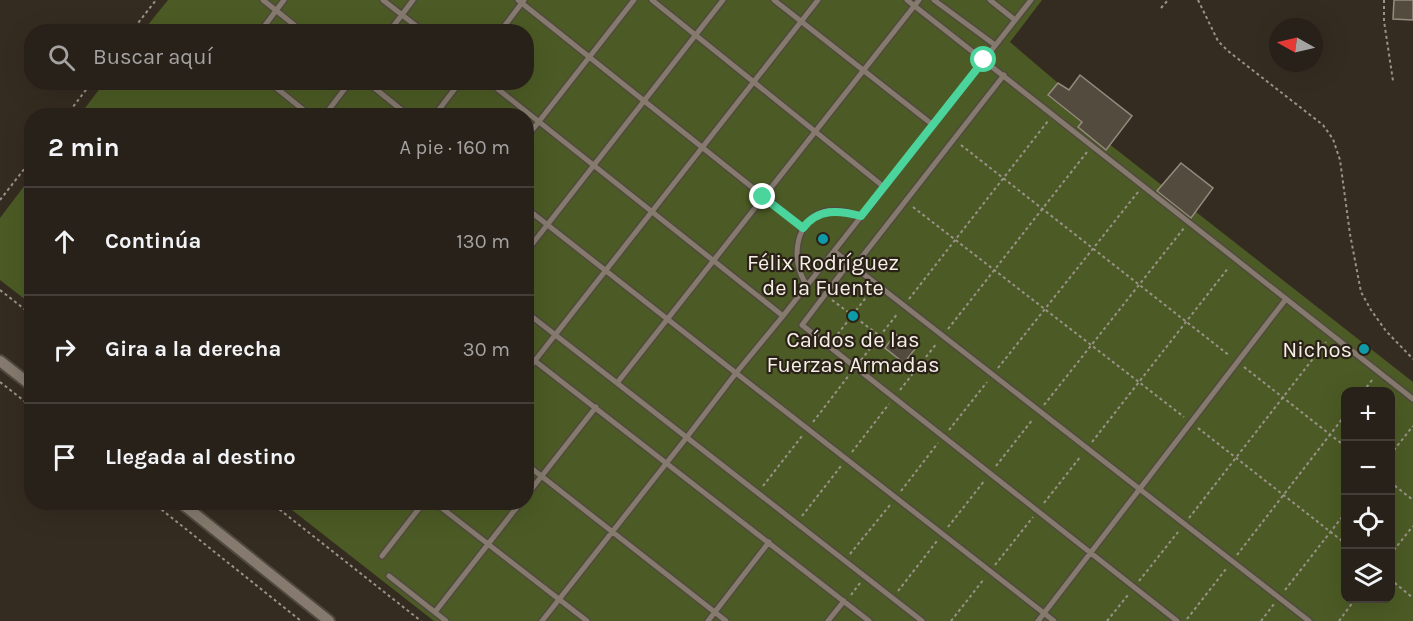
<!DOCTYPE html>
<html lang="es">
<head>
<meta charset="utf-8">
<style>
  body { margin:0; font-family:Karla,sans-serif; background:#342e26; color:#f1f3f6 }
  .controls { position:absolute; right:18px; bottom:18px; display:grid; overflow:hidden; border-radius:12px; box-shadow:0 6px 24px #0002 }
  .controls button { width:54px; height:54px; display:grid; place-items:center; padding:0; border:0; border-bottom:2px solid #443e38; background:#282119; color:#f1f3f6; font:30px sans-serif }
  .compass { position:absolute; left:1269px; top:18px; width:54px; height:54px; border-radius:50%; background:#282119; box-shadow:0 6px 24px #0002; rotate:278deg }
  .stop { position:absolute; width:18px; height:18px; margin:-14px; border:4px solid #4bd49c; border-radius:50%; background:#fff }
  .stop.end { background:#4bd49c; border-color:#fff; box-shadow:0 2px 6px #0008 }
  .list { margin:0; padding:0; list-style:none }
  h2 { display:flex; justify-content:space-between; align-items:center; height:78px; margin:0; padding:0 24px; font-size:26px }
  h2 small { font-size:20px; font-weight:400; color:#a5a3a2 }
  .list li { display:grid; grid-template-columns:39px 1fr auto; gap:18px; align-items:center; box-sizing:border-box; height:108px; padding:0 24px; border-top:2px solid #443e38 }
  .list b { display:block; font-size:22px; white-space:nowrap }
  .list em { font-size:20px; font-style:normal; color:#a5a3a2 }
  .icon { flex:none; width:33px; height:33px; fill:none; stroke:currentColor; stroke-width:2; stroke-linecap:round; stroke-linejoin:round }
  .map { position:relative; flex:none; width:1413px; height:621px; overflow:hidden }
  .search { position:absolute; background:#282119; box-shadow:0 6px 24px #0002; left:24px; top:24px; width:510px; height:66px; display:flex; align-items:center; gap:15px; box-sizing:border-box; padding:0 21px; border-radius:24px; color:#a5a3a2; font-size:22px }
  .panel { position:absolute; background:#282119; box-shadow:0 6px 24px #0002; left:24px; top:108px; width:510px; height:402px; border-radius:24px }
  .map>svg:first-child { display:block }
  .green { fill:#4c5b25; fill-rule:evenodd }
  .building { fill:#534b3e; stroke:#968c7e; stroke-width:1.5 }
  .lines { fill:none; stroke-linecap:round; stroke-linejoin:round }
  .lane-casing { stroke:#50493f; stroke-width:8 }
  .street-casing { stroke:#50493f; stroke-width:14 }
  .path { stroke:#9a928a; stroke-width:2; stroke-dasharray:3 3; stroke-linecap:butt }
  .lane { stroke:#857a6d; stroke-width:5 }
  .street { stroke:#857a6d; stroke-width:10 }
  .route { stroke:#4bd49c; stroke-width:8 }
  .culture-dot { fill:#0f9aa8; stroke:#2b2217; stroke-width:2 }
  .labels { text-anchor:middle; stroke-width:4.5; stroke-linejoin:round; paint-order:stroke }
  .poi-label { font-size:22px; fill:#f5efe8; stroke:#2b2217 }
</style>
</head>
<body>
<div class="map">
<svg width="1413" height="621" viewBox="0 0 1413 621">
  <rect width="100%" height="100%" fill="#352c21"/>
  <path class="green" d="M168 0H1042L1010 42 1058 83 1048 96 1413 382V621H434L283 503 526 502V116H79L104 83 526 82V32L143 31ZM1346 392H1390V598H1346Z
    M31 177V304L0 280V218Z"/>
  <path class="building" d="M1394 0H1413V20L1393 19Z
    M1080 75 1132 116 1106 150 1078 127 1082 122 1048 95 1058 83 1069 90Z
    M1181 163 1213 188 1191 218 1157 191Z
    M895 334 915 349 904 363 885 348Z"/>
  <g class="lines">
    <defs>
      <path id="lane" d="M263 0 303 32
        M383 0 424 32
        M518 0 803 228
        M652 0 884 187
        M774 0 933 125
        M907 0 1413 399
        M934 0 995 45
        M990 0 1015 20
        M260 32 284 0
        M389 32 413 0
        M500 32 524 0
        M269 82 311 116
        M367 82 409 116
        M489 82 783 316
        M324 116 350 82
        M434 116 460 82
        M526 138 634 0
        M526 208 736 373 1054 621
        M834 251 1309 621
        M526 252 723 0
        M849 263 802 325 1177 621
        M854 267 1004 75
        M807 285C789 261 795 217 828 211 839 210 851 213 861 216
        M526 312 922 621
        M526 354 869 621
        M526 372 818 0
        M617 383 919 0
        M526 464 726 621
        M526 496 596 407
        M434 502 587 621
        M382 556 424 502
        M389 576 446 621
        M435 612 521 502
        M542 621 687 437 736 373 783 316 1031 0
        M708 621 769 542
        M828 621 844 601
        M1038 621 1286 299"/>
      <path id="street" d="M0 361 32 386
        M180 502 329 621"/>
    </defs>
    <use href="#lane" class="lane-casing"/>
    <use href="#street" class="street-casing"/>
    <path class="path" d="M1198 0 1218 41 1228 51 1323 125 1333 139 1340 160 1350 234 1361 292 1371 310 1386 331 1413 359
      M1384 0V21L1393 81
      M1161 8 1168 0
      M131 32 156 0
      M66 116 92 82
      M961 145 1230 356
      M0 200 32 159
      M913 207 1184 417
      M0 290 32 315
      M909 299 1048 121
      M832 300 880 336
      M948 329 1087 152
      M834 339 871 291
      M861 360 898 313
      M1244 367 1346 447
      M998 368 1138 192
      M0 382 32 407
      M900 390 937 343
      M1363 392 1372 380
      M1044 405 1184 228
      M813 422 850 374
      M1198 428 1346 544
      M949 430 987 382
      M1092 442 1229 267
      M852 452 889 404
      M1390 455 1413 426
      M996 466 1033 419
      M1390 482 1413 500
      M763 486 802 436
      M901 491 938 443
      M152 502 301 621
      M270 502 421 621
      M1044 503 1081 456
      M802 516 841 466
      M1189 518 1326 342
      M948 527 985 480
      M850 554 890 505
      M1237 555 1346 414
      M1390 555 1413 526
      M995 565 1033 517
      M1390 579 1413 598
      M1139 581 1178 532
      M1285 590 1346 512
      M898 591 937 541
      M851 595 860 583
      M1187 619 1226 569
      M951 621 984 579
      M1107 621 1128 595
      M1261 621 1274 604
      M1339 621 1356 598"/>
    <use href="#lane" class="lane"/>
    <use href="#street" class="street"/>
  </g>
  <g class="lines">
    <path class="route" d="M763 197 803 228C818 208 839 210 861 216L984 60"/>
  </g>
  <g class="culture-dot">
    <circle cx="823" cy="239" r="6"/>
    <circle cx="853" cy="316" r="6"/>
    <circle cx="1364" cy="349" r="6"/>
  </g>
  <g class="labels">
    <g class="poi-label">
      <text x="823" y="270">Félix Rodríguez<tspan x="823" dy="25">de la Fuente</tspan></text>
      <text x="853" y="347">Caídos de las<tspan x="853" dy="25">Fuerzas Armadas</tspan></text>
      <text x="1352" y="357" text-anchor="end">Nichos</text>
    </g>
  </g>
</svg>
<div class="controls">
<button>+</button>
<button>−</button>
<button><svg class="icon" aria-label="locate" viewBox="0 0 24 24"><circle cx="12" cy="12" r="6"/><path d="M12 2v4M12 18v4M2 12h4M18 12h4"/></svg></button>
<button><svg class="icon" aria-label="layers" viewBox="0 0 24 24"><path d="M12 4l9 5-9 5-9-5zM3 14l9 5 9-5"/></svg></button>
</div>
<svg class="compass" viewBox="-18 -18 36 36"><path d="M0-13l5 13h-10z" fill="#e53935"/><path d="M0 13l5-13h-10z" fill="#a5a3a2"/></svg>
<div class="stop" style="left:984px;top:60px"></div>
<div class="stop end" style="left:763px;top:197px"></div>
<div class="search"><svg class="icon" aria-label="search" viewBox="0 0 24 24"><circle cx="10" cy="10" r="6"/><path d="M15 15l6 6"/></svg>Buscar aquí</div>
<section class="panel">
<h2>2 min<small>A pie · 160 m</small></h2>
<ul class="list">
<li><svg class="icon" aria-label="ahead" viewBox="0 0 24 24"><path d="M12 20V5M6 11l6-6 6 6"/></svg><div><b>Continúa</b></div><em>130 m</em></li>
<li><svg class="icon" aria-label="right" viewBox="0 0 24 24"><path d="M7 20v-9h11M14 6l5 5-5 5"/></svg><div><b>Gira a la derecha</b></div><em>30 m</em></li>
<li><svg class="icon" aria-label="arrive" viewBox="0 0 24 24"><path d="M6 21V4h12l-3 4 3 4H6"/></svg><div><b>Llegada al destino</b></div></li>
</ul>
</section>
</div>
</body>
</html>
